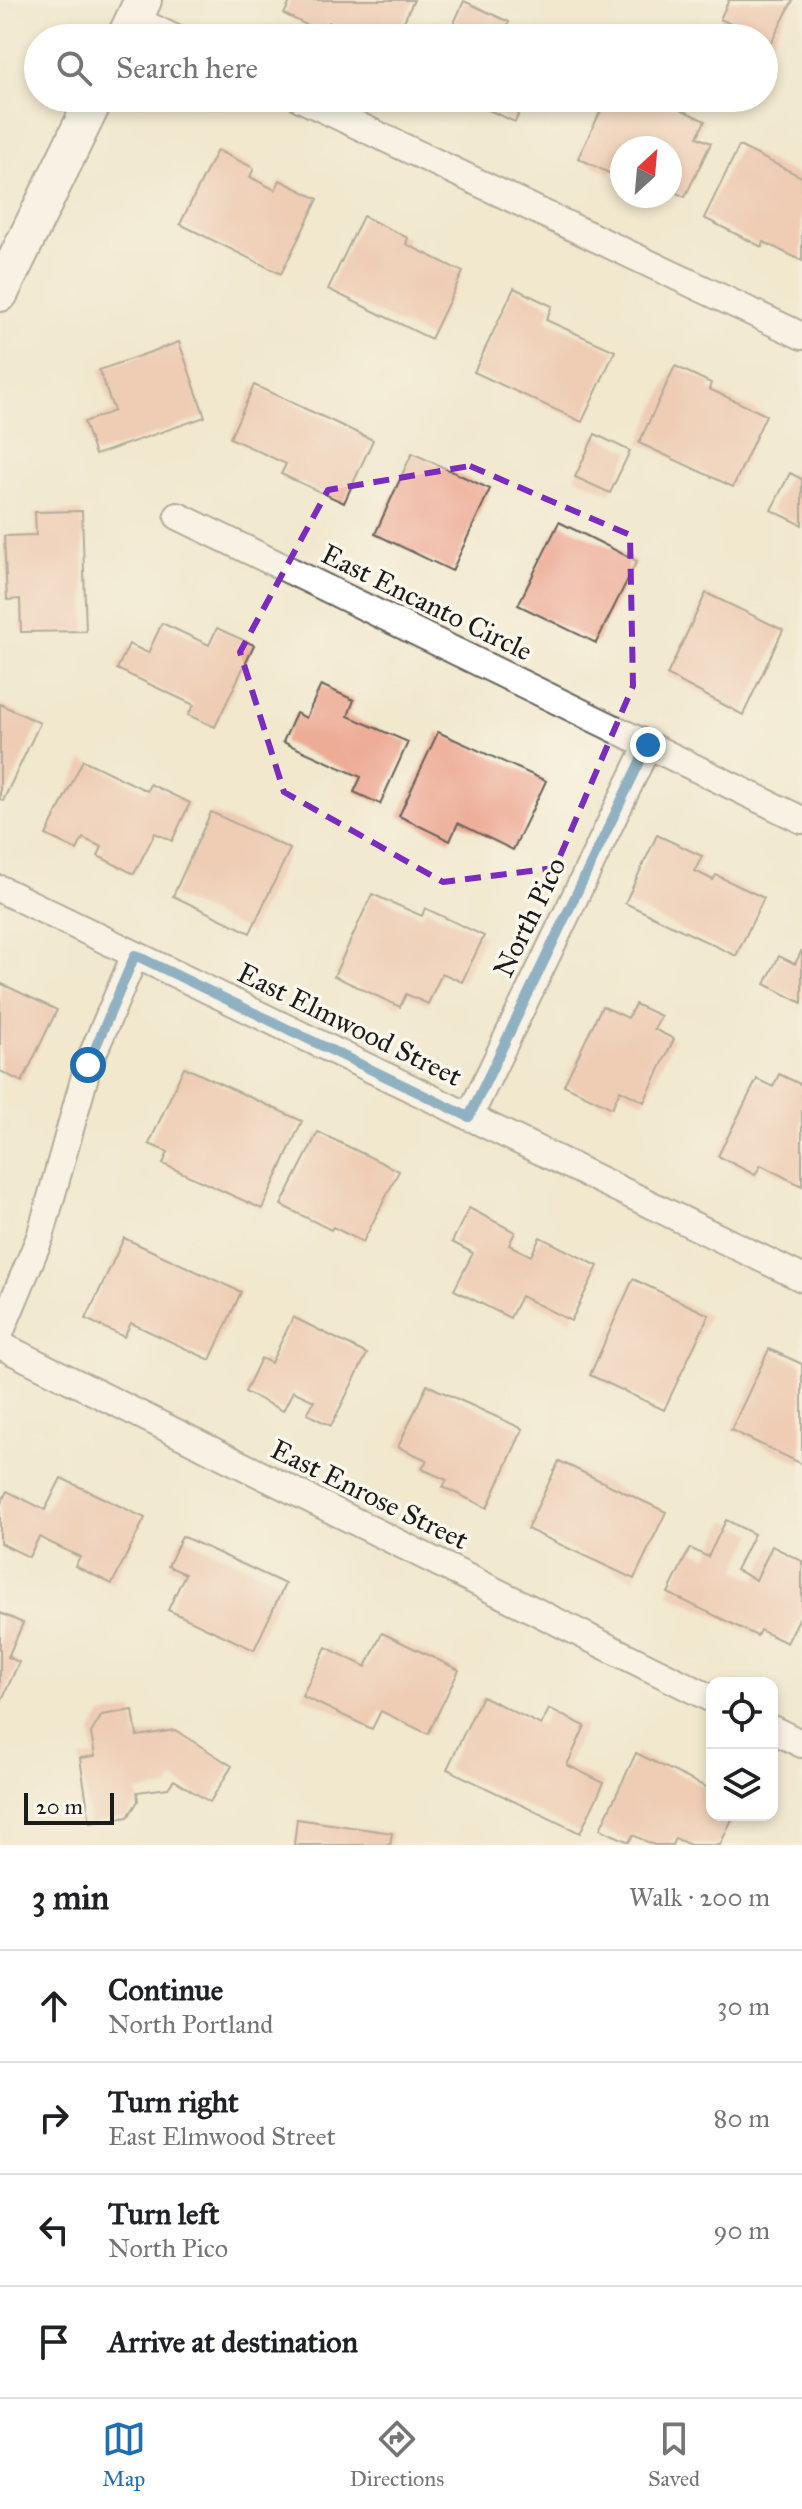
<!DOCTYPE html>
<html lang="en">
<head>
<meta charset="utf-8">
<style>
  body { margin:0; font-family:"IM FELL Great Primer",serif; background:#f6f6f6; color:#202124 }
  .controls { position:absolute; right:24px; bottom:24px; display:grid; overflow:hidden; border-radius:16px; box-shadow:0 4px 12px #0003 }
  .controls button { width:72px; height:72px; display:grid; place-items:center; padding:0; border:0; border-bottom:2px solid #e0e0e0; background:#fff; color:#202124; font:40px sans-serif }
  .compass { position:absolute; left:610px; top:136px; width:72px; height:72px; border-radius:50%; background:#fff; box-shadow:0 4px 12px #0003; rotate:26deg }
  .scale { position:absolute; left:24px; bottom:20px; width:90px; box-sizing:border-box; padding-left:8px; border:4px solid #1c1c1c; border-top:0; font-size:22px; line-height:28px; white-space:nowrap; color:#1c1c1c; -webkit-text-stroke:6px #fbf7ec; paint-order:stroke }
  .stop { position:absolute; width:24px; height:24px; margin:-18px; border:6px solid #1f6fb2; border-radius:50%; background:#fff }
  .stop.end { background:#1f6fb2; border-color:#fff; box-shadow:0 2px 8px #0008 }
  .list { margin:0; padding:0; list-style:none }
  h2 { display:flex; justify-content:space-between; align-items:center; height:104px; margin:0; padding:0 32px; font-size:34px }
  h2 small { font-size:26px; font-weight:400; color:#757577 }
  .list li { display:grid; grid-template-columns:52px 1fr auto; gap:24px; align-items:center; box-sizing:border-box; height:112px; padding:0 32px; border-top:2px solid #e0e0e0 }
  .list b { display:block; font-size:30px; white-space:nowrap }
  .list p { margin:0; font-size:26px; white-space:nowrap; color:#757577 }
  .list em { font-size:26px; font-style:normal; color:#757577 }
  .icon { flex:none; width:44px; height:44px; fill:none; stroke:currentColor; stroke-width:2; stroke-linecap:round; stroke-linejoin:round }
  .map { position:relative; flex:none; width:802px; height:1845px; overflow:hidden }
  .search { position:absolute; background:#fff; box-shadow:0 4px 12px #0003; left:24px; right:24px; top:24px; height:88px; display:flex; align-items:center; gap:20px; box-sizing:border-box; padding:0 28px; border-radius:44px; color:#757577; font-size:30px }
  .sheet { height:552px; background:#fff }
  nav { display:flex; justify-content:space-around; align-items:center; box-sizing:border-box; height:112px; border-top:2px solid #e0e0e0; background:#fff; font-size:22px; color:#757577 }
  nav a { display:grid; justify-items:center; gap:4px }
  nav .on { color:#1f6fb2 }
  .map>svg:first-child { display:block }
  .building { fill:#edac96 }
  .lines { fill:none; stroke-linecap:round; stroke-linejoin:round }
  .minor-casing { stroke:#67635a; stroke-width:30 }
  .secondary-casing { stroke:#67635a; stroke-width:40 }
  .minor { stroke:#fff; stroke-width:26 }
  .secondary { stroke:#fff; stroke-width:36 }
  .route { stroke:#1f6fb2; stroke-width:10 }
  .marked { fill:none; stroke:#7b2cbf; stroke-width:6; stroke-dasharray:16 10; stroke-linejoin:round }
  .labels { text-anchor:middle; stroke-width:7; stroke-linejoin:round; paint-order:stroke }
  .street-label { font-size:28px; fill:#1c1c1c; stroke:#fbf7ec }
</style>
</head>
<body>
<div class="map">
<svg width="802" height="1845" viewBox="0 0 802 1845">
  <rect width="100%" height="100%" fill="#fbf7ec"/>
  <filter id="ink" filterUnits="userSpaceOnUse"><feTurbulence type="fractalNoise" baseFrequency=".0125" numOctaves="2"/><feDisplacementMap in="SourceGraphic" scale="16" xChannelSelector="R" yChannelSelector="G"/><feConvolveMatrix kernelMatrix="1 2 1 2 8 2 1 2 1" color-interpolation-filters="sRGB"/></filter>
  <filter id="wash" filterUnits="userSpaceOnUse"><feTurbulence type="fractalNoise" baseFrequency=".006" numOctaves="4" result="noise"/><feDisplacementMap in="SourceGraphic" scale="32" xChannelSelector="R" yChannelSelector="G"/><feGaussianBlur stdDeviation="1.8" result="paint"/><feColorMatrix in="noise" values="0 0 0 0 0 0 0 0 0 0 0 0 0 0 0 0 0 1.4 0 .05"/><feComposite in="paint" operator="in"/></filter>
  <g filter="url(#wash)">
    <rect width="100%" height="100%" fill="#f1e8ce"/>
    <g id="blocks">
      <path class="building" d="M291 0H414L396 38H342L346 30 329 22 323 33 284 14Z
        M729 0H793L771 43 720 19Z
        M464 1 509 22 501 38H447Z
        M462 98H526L515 122Z
        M607 98H616L639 109 644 98H657L705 121 697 137 711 143 685 197 670 190V148H622V167L616 164 611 174 578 158Z
        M739 146 802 177V261L764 242 762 247 704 218Z
        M217 150 254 168 250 177 275 190 280 180 318 199 281 274 180 224Z
        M363 216 408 238 406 244 463 272 431 339 328 289Z
        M514 288 552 306 546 320 615 351 582 422 474 372Z
        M179 342 205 417 95 455 84 422 114 411 99 370Z
        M675 366 711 383 709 389 766 415 733 487 639 443Z
        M254 385 373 440 344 503 281 474 286 464 230 438Z
        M595 434 630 451 610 493 575 477Z
        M412 453 490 489 452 571 375 534Z
        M790 473 802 479V525L771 510Z
        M82 511 86 631 21 632 20 599 7 600 4 536 36 535 35 512Z
        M559 522 637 561 596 643 518 605Z
        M706 593 783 630 743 715 667 675Z
        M162 623 209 645 217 628 254 645 215 727 188 715 194 705 117 669 129 644 148 653Z
        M321 685 354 700 348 716 408 742 380 804 354 792 361 777 283 742 296 713 306 718Z
        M0 704 40 723 3 801 0 799Z
        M438 732 546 781 513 850 458 823 450 841 399 816Z
        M83 760 147 791 150 784 190 803 172 841 155 833 134 874 98 856 102 847 83 838 77 850 46 835Z
        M211 812 290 849 250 933 173 896Z
        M657 835 702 856 695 871 713 880 716 875 764 898 736 956 625 903Z
        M372 894 422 916 425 908 484 936 462 982 442 973 428 1004 406 994 400 1007 334 976Z
        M802 950V1003L765 984 779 956 795 964Z
        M0 983 57 1010 22 1082 0 1071Z
        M635 1004 661 1016 654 1029 674 1039 644 1102 620 1090 612 1108 564 1085 602 1006 628 1018Z
        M184 1067 302 1121 262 1209 163 1164 168 1152 149 1144Z
        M779 1074 802 1085V1186L761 1165 755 1175 718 1156 757 1079 773 1087Z
        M318 1132 399 1171 363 1242 333 1227 331 1230 281 1205Z
        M469 1208 515 1232 509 1245 531 1256 540 1237 598 1266 571 1321 521 1296 510 1318 454 1290 473 1253 452 1242Z
        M124 1238 241 1292 210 1360 131 1323 124 1337 86 1319Z
        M633 1279 709 1315 664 1410 590 1375Z
        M293 1317 367 1354 331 1426 307 1414 314 1401 293 1391 283 1411 245 1392 261 1358 271 1363Z
        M769 1349 802 1364V1464L731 1430Z
        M427 1385 523 1429 487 1508 443 1487 447 1480 422 1469 427 1460 398 1447Z
        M559 1461 666 1512 634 1579 527 1529Z
        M61 1478 145 1518 112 1584 75 1566 80 1557 39 1537 29 1557 0 1543V1505L7 1491 45 1510Z
        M726 1520 754 1534 736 1570 756 1580 772 1546 802 1561V1613L787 1643 760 1630 757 1636 668 1593 690 1548 708 1557Z
        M182 1536 285 1584 254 1650 168 1610 185 1574 168 1566Z
        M0 1613 23 1623 8 1657 19 1662 0 1704Z
        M382 1633 459 1670 428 1734 381 1711 372 1729 302 1696 326 1647 366 1667Z
        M482 1696 541 1725 549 1709 585 1726 567 1765 604 1783 580 1833 447 1769Z
        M133 1710 137 1736 175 1730 232 1766 210 1802 174 1780 168 1788 137 1792 138 1801 128 1817 90 1823 80 1758 95 1756 91 1733 102 1715Z
        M636 1753 712 1790V1815H734L720 1845H690L675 1838 672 1845H654L633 1835 629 1842 600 1829Z
        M297 1819 392 1833 390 1845H294Z"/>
    </g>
  </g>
  <g filter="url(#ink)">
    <use href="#blocks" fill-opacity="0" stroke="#67635a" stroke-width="2"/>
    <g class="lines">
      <defs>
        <path id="minor" d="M134 19 174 38
          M300 98 802 336
          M178 516 802 820
          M0 889 802 1278
          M469 1117 648 745
          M0 1333 40 1237 88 1065 135 955
          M0 1345 712 1699
          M772 1729 802 1744"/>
        <path id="secondary" d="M125 38 143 0
          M0 293 95 98"/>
      </defs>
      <use href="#minor" class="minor-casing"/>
      <use href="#secondary" class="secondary-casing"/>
      <use href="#minor" class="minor"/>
      <use href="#secondary" class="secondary"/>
    </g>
  </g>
  <g class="lines" filter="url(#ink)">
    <path class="route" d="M88 1065 135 955 469 1117 648 745"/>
  </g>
  <path d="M0 0H802V1845H0ZM470 466 630 535 633 686 555 868 443 882 284 792 240 652 328 490Z" fill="#f1e8ce" fill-opacity=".55" fill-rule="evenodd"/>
  <path class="marked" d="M470 466 630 535 633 686 555 868 443 882 284 792 240 652 328 490Z"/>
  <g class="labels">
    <g class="street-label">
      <text transform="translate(427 602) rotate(26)" y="10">East Encanto Circle</text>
      <text transform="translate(529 917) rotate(-64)" y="10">North Pico</text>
      <text transform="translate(350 1024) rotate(26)" y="10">East Elmwood Street</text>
      <text transform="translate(370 1494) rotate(26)" y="10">East Enrose Street</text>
    </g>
  </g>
</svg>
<div class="controls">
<button><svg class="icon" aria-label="locate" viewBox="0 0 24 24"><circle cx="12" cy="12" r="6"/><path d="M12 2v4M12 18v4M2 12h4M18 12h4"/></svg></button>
<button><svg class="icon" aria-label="layers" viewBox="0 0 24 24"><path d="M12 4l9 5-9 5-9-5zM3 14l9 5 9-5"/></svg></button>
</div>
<svg class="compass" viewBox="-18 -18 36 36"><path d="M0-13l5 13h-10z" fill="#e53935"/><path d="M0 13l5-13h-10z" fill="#757577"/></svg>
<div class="scale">20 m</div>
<div class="stop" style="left:88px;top:1065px"></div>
<div class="stop end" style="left:648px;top:745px"></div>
<div class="search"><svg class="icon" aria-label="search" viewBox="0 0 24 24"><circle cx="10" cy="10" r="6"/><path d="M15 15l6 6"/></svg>Search here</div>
</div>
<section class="sheet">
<h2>3 min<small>Walk · 200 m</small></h2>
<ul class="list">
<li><svg class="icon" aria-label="ahead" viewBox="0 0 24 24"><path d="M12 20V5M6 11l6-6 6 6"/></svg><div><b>Continue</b><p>North Portland</p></div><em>30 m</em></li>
<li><svg class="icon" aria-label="right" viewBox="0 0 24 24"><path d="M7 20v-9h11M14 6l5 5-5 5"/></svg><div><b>Turn right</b><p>East Elmwood Street</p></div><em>80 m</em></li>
<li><svg class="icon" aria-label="left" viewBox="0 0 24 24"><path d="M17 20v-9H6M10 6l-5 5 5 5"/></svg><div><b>Turn left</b><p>North Pico</p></div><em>90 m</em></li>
<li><svg class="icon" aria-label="arrive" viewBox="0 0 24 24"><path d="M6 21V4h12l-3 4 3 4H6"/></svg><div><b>Arrive at destination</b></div></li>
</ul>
</section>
<nav>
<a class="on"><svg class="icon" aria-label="map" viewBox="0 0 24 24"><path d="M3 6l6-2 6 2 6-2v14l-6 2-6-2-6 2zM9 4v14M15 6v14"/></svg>Map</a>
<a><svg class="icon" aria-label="directions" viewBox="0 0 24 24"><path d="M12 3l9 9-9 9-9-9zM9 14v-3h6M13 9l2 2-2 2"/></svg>Directions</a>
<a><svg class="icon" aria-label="saved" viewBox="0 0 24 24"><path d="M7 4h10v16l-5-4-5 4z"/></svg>Saved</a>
</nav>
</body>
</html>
